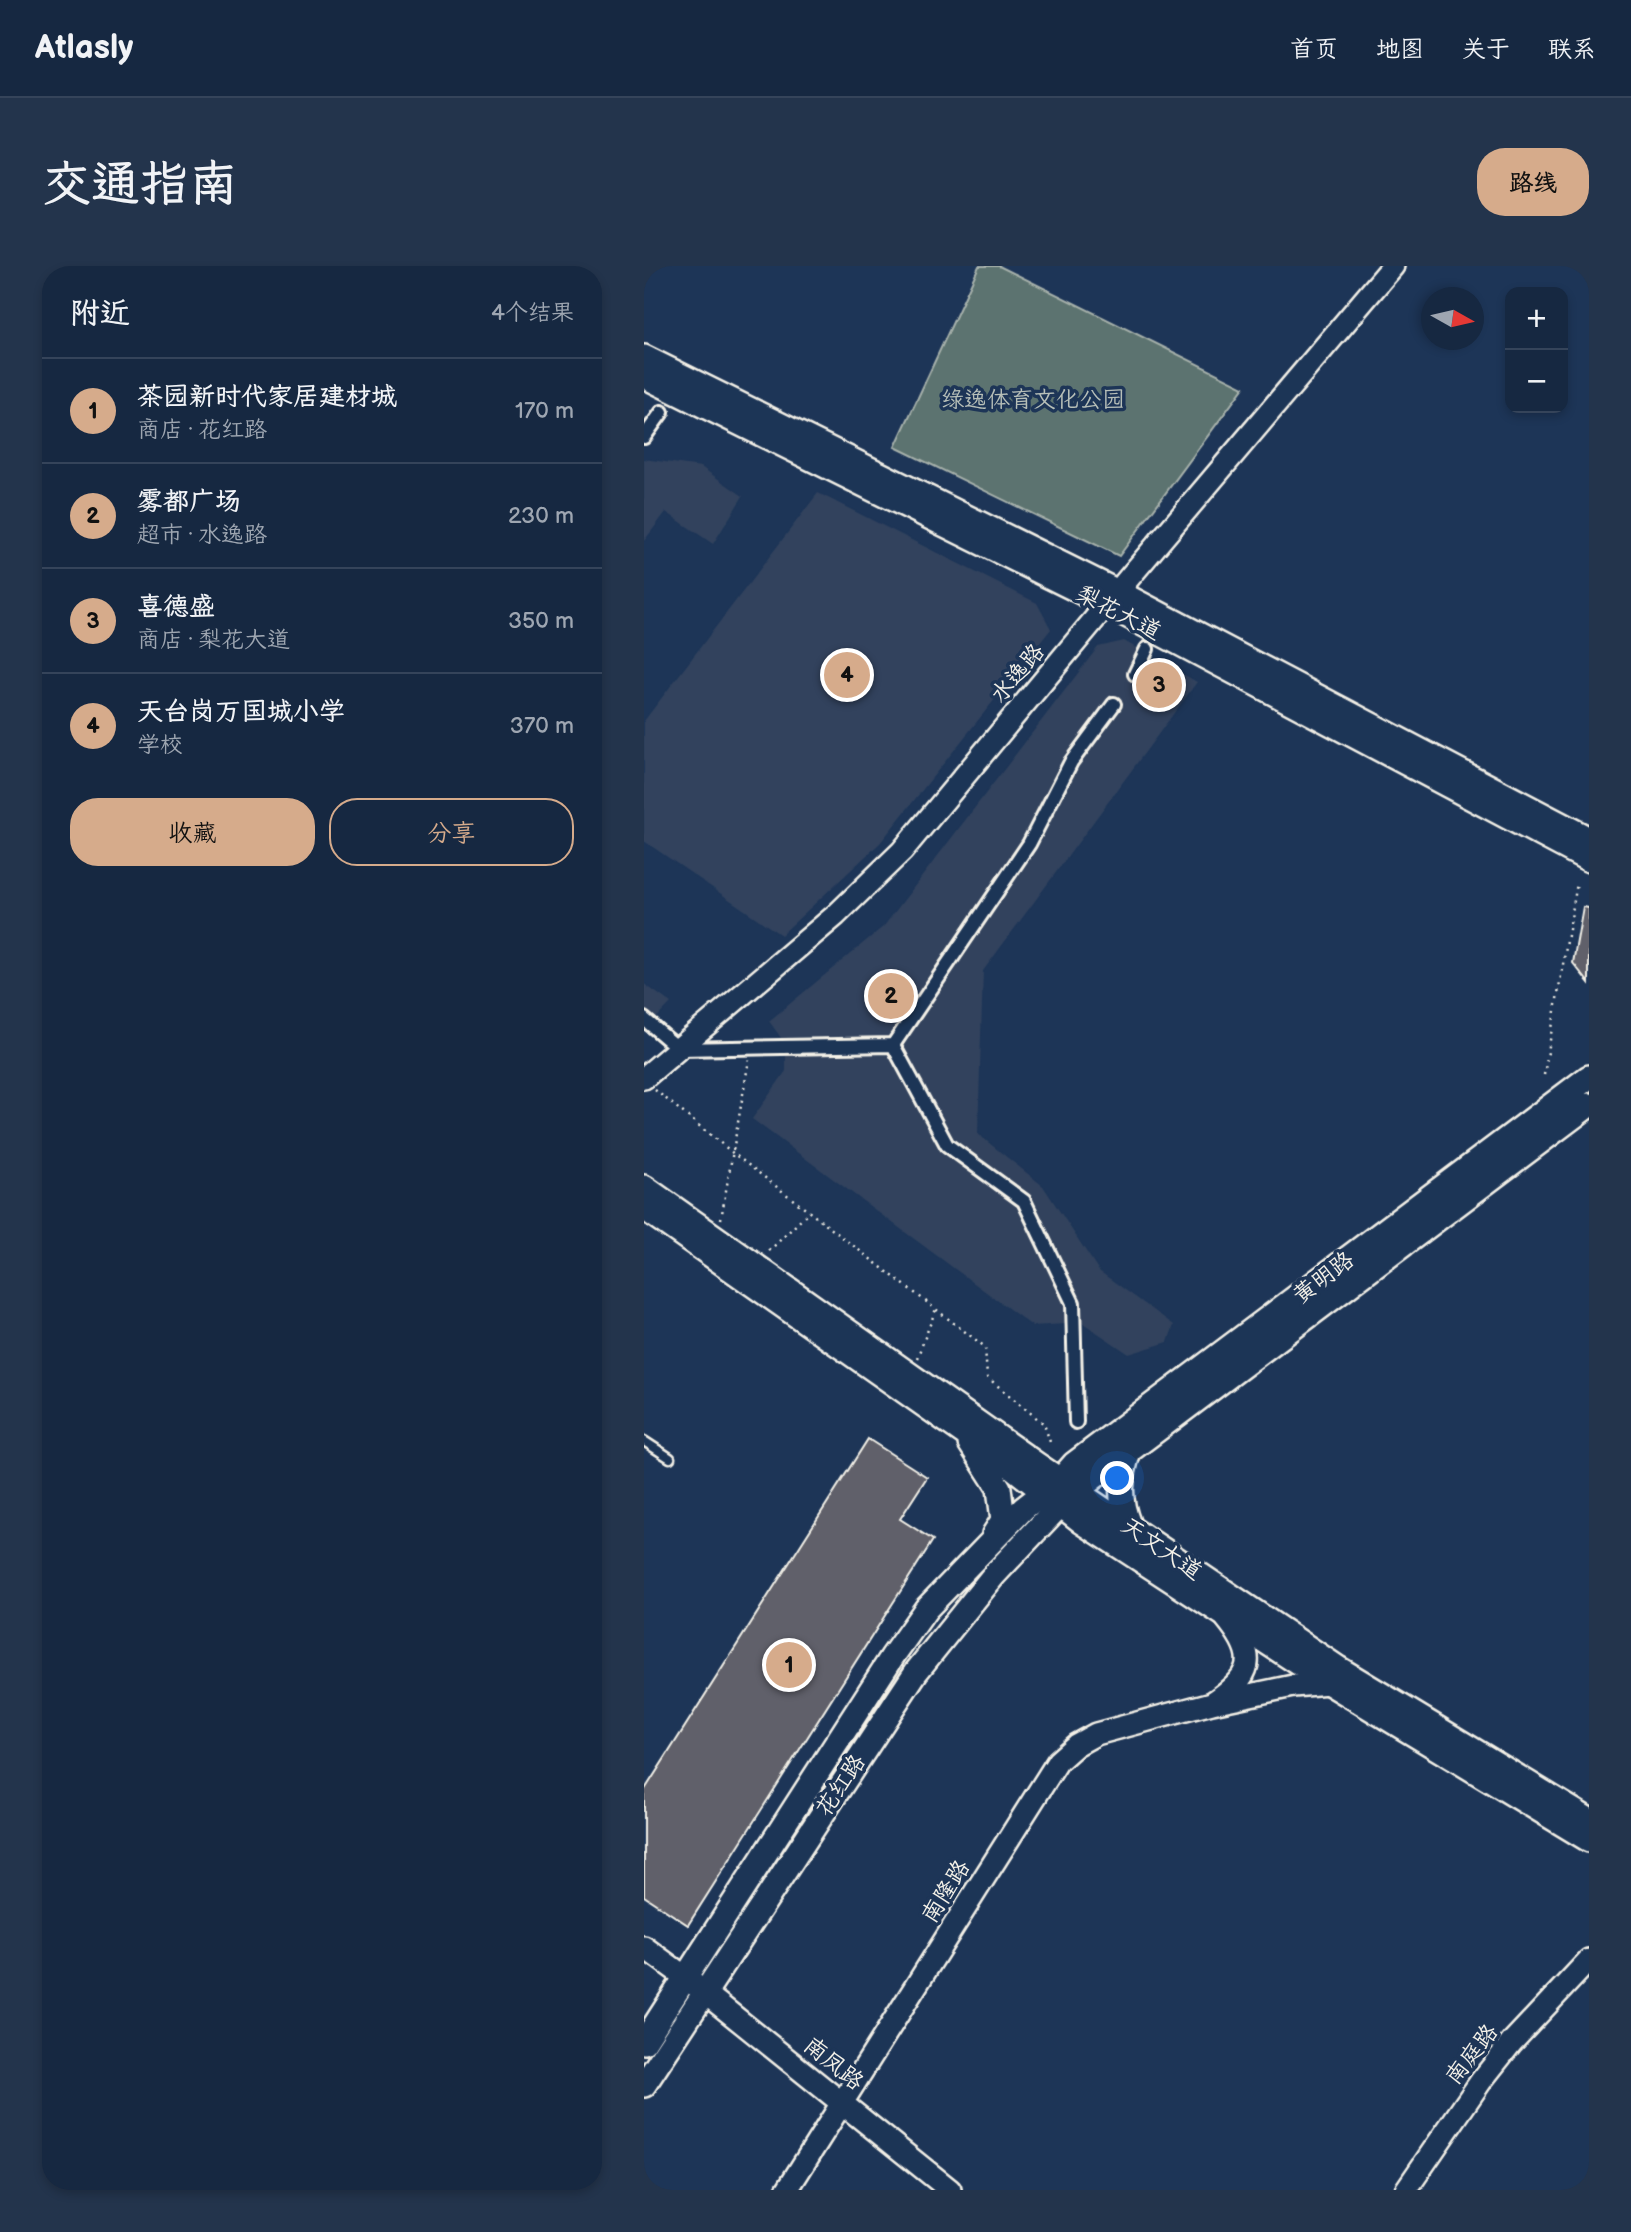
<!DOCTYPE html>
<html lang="zh">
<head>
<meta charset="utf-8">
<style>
  body { margin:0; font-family:"Balsamiq Sans","LXGW WenKai TC",sans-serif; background:#23344c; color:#f1f3f6 }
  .controls { position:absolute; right:21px; top:21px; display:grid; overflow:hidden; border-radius:14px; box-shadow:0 4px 10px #0003 }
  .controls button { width:63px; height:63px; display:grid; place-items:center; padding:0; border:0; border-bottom:2px solid #35445a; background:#162841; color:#f1f3f6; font:35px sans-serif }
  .compass { position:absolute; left:777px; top:21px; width:63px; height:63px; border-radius:50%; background:#162841; box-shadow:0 4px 10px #0003; rotate:98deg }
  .you { position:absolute; left:474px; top:1213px; width:24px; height:24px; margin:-18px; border:5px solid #fff; border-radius:50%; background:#1a73e8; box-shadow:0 0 0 10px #1a73e833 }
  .badge { display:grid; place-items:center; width:46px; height:46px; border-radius:50%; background:#d6ab8b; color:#111; font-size:23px; font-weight:700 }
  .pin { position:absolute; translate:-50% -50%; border:4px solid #fff; box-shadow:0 2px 7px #0006 }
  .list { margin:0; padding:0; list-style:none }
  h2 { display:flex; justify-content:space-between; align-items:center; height:91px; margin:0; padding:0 28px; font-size:30px }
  h2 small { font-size:23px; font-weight:400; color:#9ea6b1 }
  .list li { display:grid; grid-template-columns:46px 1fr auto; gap:21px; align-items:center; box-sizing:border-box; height:105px; padding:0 28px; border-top:2px solid #35445a }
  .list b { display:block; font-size:26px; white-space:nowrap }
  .list p { margin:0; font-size:23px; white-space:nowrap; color:#9ea6b1 }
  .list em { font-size:23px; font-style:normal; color:#9ea6b1 }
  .actions { display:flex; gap:14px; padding:21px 28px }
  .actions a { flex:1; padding:16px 0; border:2px solid #d6ab8b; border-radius:28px; text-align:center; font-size:24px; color:#d6ab8b }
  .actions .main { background:#d6ab8b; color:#111 }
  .map { position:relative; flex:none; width:945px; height:1924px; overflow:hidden; border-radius:28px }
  header { display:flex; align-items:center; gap:42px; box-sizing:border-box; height:98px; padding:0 35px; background:#162841; border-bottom:2px solid #35445a }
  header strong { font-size:33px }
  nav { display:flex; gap:38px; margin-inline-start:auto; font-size:24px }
  .intro { display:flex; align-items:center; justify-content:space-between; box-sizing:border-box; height:168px; padding:0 42px }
  h1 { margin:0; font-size:49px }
  .button { padding:18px 32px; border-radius:28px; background:#d6ab8b; color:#111; font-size:24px; font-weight:700 }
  main { display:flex; gap:42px; padding:0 42px }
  aside { flex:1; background:#162841; border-radius:28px; box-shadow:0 4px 10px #0003 }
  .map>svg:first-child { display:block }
  .built { fill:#31425d }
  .green { fill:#5c736f; stroke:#a8b2ac; stroke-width:2 }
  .building { fill:#60616a; stroke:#f4f1e8; stroke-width:2 }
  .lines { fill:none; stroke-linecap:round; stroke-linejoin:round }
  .service-casing { stroke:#f4f1e8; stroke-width:13 }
  .pedestrian-casing { stroke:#f4f1e8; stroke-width:18 }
  .tertiary-casing { stroke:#f4f1e8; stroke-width:26 }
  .secondary-casing { stroke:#f4f1e8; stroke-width:28 }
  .path { stroke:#f4f1e8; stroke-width:2.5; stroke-dasharray:2 5; stroke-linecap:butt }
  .service { stroke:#1d3557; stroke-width:8 }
  .pedestrian { stroke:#1d3557; stroke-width:12 }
  .tertiary { stroke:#1d3557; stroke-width:21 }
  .secondary { stroke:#1d3557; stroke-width:23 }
  .labels { text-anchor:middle; stroke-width:7; stroke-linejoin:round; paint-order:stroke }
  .park-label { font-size:23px; fill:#b7bfb8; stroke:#1d3557 }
  .street-label { font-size:23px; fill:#f4f1e8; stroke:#1d3557 }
</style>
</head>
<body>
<header>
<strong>Atlasly</strong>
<nav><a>首页</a><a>地图</a><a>关于</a><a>联系</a></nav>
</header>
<div class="intro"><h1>交通指南</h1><a class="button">路线</a></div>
<main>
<aside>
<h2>附近<small>4个结果</small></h2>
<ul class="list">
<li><span class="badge">1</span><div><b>茶园新时代家居建材城</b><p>商店 · 花红路</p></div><em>170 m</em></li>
<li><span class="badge">2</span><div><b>雾都广场</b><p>超市 · 水逸路</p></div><em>230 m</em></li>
<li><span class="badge">3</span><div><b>喜德盛</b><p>商店 · 梨花大道</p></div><em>350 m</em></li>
<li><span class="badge">4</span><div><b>天台岗万国城小学</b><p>学校</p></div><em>370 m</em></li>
</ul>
<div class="actions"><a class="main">收藏</a><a>分享</a></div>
</aside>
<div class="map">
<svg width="945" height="1924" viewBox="0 0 945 1924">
  <rect width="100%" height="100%" fill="#1d3557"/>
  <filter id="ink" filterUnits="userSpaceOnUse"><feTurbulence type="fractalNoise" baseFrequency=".0143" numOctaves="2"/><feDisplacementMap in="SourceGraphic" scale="14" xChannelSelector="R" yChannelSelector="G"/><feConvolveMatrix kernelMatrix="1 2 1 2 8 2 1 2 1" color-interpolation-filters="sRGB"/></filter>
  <g filter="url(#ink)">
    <path class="built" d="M0 193 57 201 99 230 69 278 22 246 0 275Z
      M174 227 393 337 407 363 236 577 137 669 0 575V455Z
      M480 375 553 416 339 705 334 868 399 920 455 1005 530 1059 524 1076 485 1088 439 1057 388 1060 108 853 142 805V779L125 755 240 660 454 381Z
      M0 718 27 737 0 765Z"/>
    <path class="green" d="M335 0H355L600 121 475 290 251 181Z"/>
    <path class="building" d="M939 641 945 642V717L929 697Z
      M224 1173 283 1211 256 1253 289 1274 44 1659 0 1630V1525Z"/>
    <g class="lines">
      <defs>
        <path id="service" d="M0 1175 26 1192"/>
        <path id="pedestrian" d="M0 171 18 146
          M491 408 503 383
          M0 753 35 783 249 779
          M432 1156 429 1037 380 935 303 879 249 779 385 578 427 496 470 438"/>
        <path id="tertiary" d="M0 812 192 649 258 585 489 307 749 0
          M582 1352C615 1392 609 1409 568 1437L649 1420 685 1417
          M0 1681 41 1711 306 1924
          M143 1924 414 1495 432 1479 452 1468 568 1437
          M762 1924 837 1815 868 1776 945 1694"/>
        <path id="secondary" d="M0 91 474 326 945 573
          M0 110 463 339 945 594
          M0 921 392 1198 694 1402 945 1554
          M0 942 367 1200 437 1255 685 1417 945 1574
          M326 1177 355 1222 359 1254 350 1268
          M485 1259C474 1232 476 1212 485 1185
          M0 1776 248 1391 282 1343 380 1242 416 1214 430 1198 945 811
          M0 1819 272 1406 350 1309 417 1238 449 1212 945 839"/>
      </defs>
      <use href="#service" class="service-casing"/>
      <use href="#pedestrian" class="pedestrian-casing"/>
      <use href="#tertiary" class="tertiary-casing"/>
      <use href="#secondary" class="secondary-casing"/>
      <path class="path" d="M900 809 933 617
        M11 824 90 888 341 1081 343 1111 400 1158 407 1179
        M77 953 105 794
        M125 985 165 946
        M273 1092 292 1043"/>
      <use href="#service" class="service"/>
      <use href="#pedestrian" class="pedestrian"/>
      <use href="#tertiary" class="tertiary"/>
      <use href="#secondary" class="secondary"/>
    </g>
  </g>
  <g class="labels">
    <g class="park-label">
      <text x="389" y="141">绿逸体育文化公园</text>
    </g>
    <g class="street-label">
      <text transform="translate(475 346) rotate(27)" y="8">梨花大道</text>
      <text transform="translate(373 407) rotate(-50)" y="8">水逸路</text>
      <text transform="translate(679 1011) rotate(-37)" y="8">黄明路</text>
      <text transform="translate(518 1282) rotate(34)" y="8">天文大道</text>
      <text transform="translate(196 1519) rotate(-56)" y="8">花红路</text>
      <text transform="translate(301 1625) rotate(-58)" y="8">南隆路</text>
      <text transform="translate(827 1788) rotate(-52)" y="8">南庭路</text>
      <text transform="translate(190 1797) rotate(39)" y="8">南凤路</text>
    </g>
  </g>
</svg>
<div class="controls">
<button>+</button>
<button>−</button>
</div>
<svg class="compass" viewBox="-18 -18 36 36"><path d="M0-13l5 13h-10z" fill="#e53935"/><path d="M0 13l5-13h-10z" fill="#9ea6b1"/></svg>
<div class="you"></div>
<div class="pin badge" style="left:145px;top:1399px">1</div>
<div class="pin badge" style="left:247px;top:730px">2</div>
<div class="pin badge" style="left:515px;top:419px">3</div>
<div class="pin badge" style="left:203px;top:409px">4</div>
</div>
</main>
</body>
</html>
